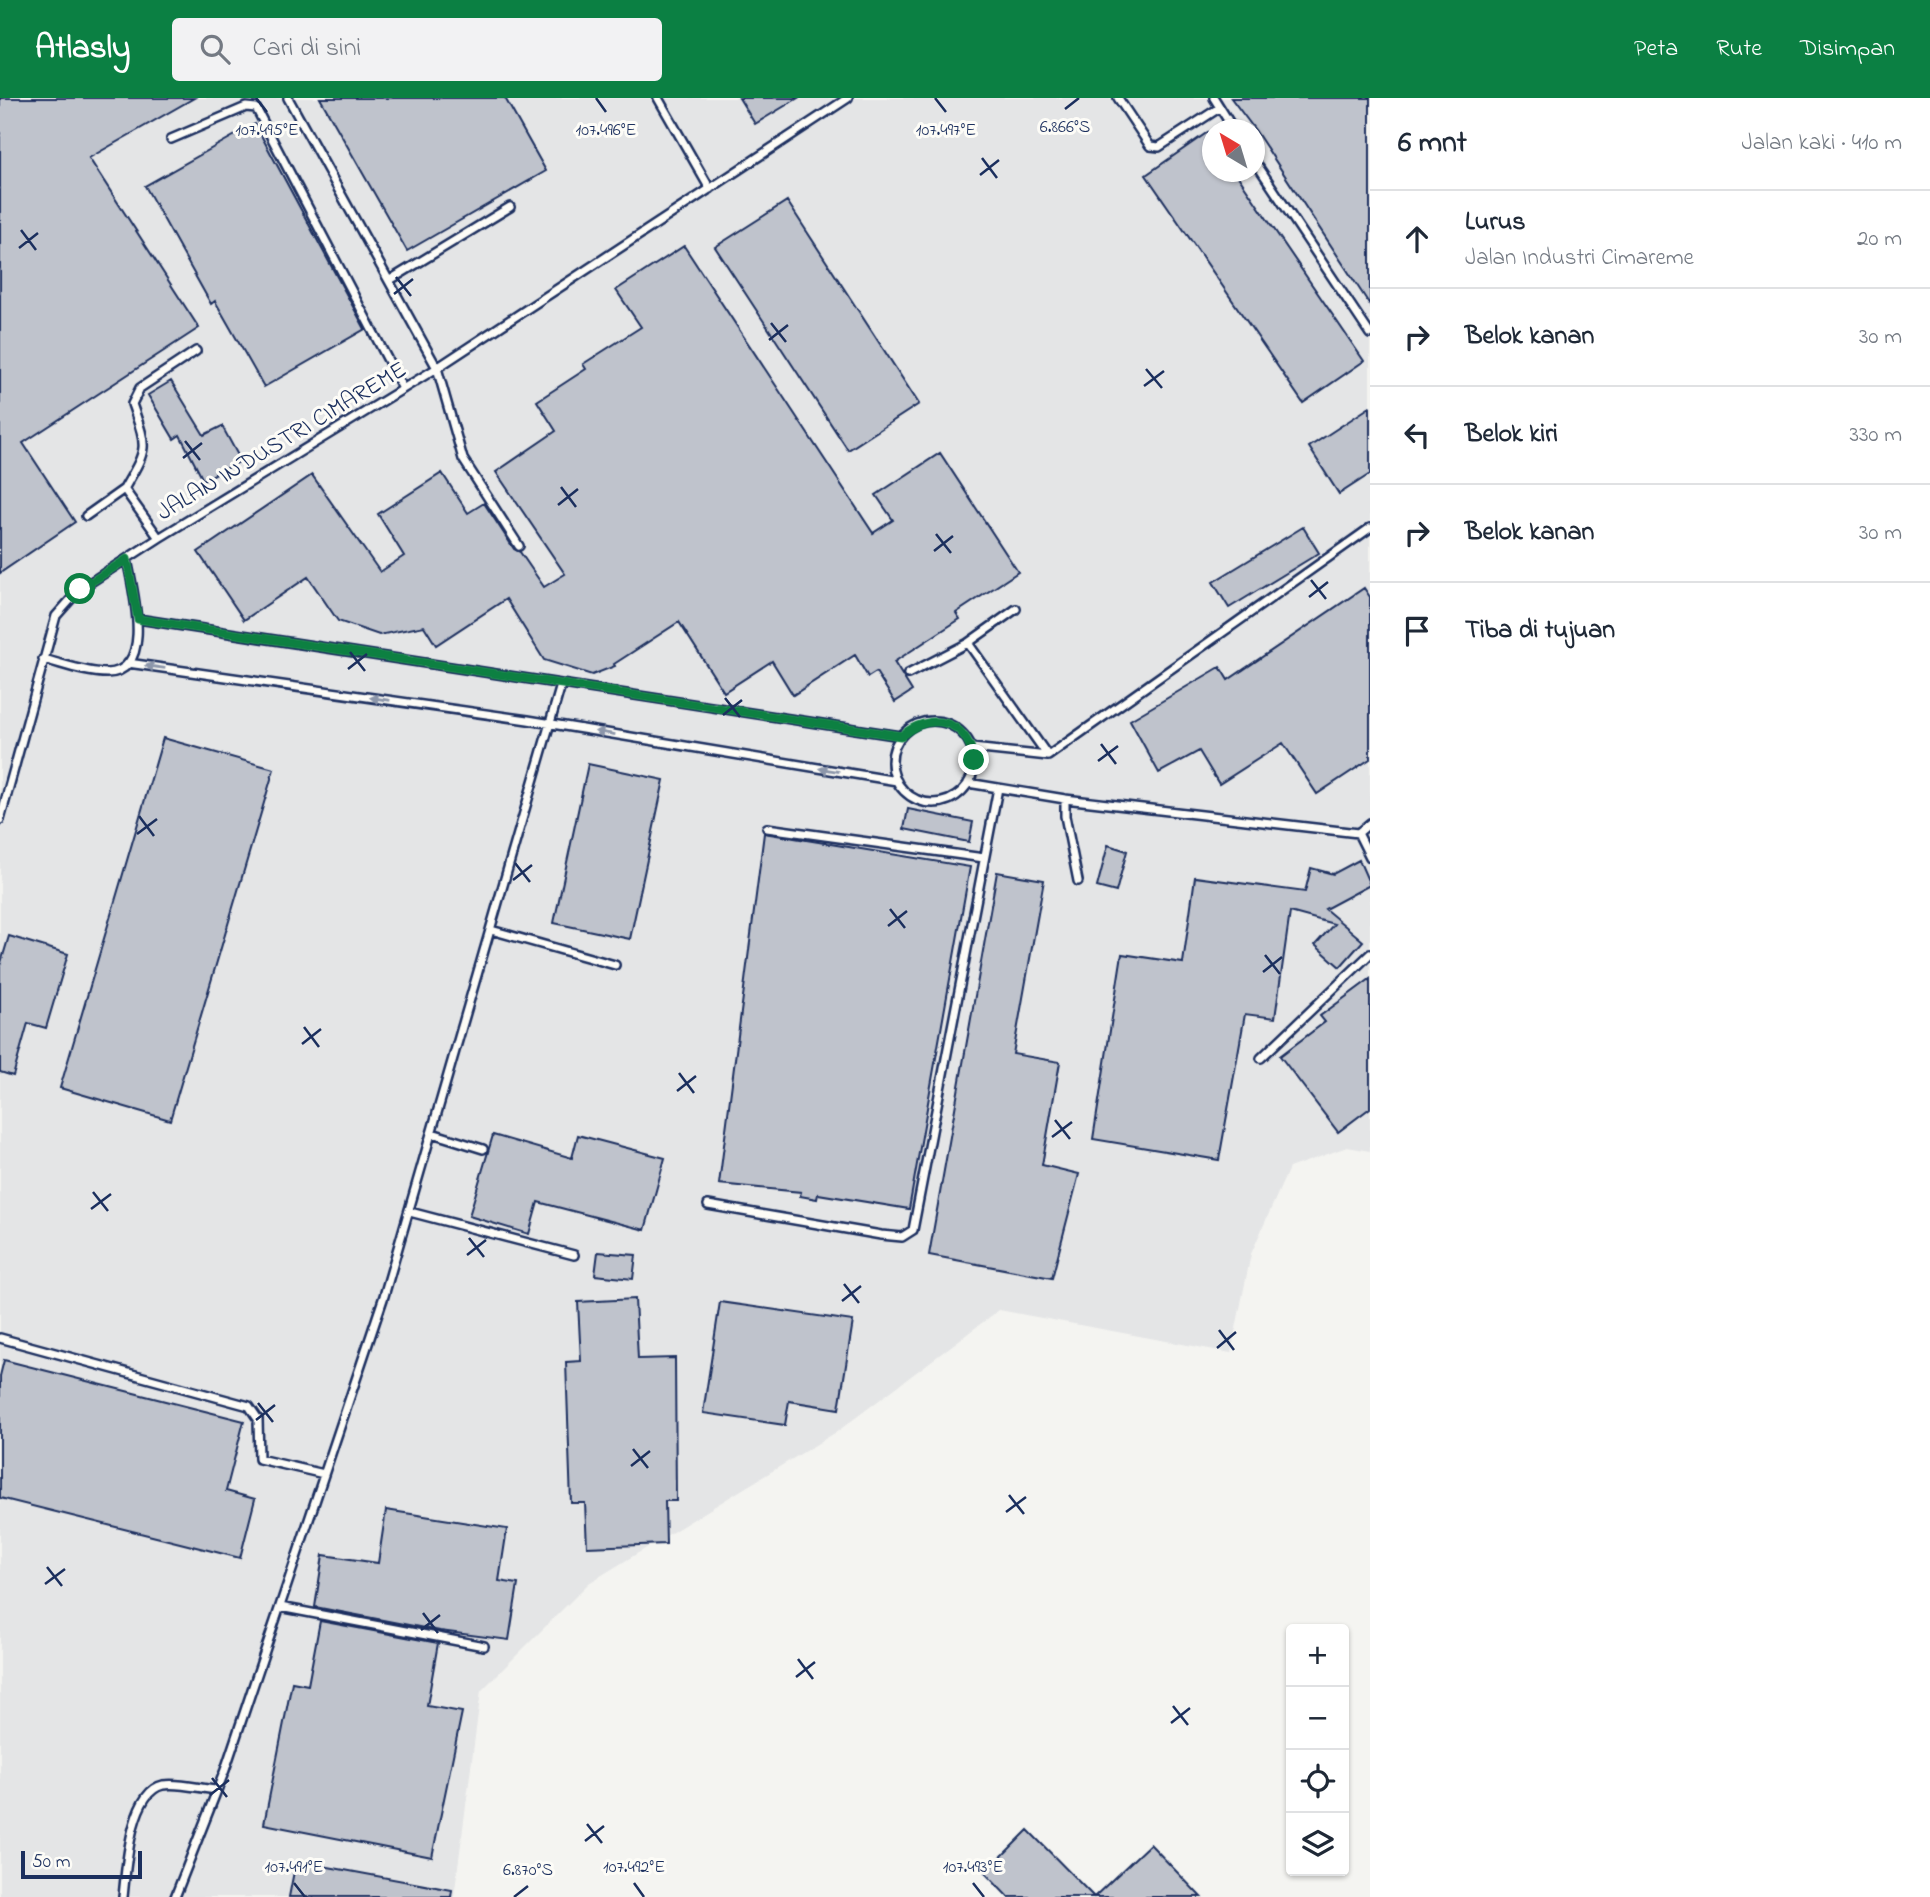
<!DOCTYPE html>
<html lang="id">
<head>
<meta charset="utf-8">
<style>
  body { margin:0; font-family:"Indie Flower",sans-serif; background:#f2f2f3; color:#1f2937 }
  .controls { position:absolute; right:21px; bottom:21px; display:grid; overflow:hidden; border-radius:7px; box-shadow:0 2px 5px #0004 }
  .controls button { width:63px; height:63px; display:grid; place-items:center; padding:0; border:0; border-bottom:2px solid #e0e1e3; background:#fff; color:#1f2937; font:35px sans-serif }
  .compass { position:absolute; left:1202px; top:21px; width:63px; height:63px; border-radius:50%; background:#fff; box-shadow:0 2px 5px #0004; rotate:322deg }
  .scale { position:absolute; left:21px; bottom:18px; width:121px; box-sizing:border-box; padding-left:7px; border:4px solid #1b2f5e; border-top:0; font-size:19px; line-height:24px; white-space:nowrap; color:#1b2f5e; -webkit-text-stroke:5px #fdfcf7; paint-order:stroke }
  .stop { position:absolute; width:21px; height:21px; margin:-16px; border:5px solid #0b8043; border-radius:50%; background:#fff }
  .stop.end { background:#0b8043; border-color:#fff; box-shadow:0 2px 7px #0008 }
  .list { margin:0; padding:0; list-style:none }
  h2 { display:flex; justify-content:space-between; align-items:center; height:91px; margin:0; padding:0 28px; font-size:30px }
  h2 small { font-size:23px; font-weight:400; color:#747a83 }
  .list li { display:grid; grid-template-columns:46px 1fr auto; gap:21px; align-items:center; box-sizing:border-box; height:98px; padding:0 28px; border-top:2px solid #e0e1e3 }
  .list b { display:block; font-size:26px; white-space:nowrap }
  .list p { margin:0; font-size:23px; white-space:nowrap; color:#747a83 }
  .list em { font-size:23px; font-style:normal; color:#747a83 }
  .icon { flex:none; width:38px; height:38px; fill:none; stroke:currentColor; stroke-width:2; stroke-linecap:round; stroke-linejoin:round }
  .map { position:relative; flex:none; width:1370px; height:1799px; overflow:hidden }
  header { display:flex; align-items:center; gap:42px; box-sizing:border-box; height:98px; padding:0 35px; background:#0b8043; color:#fff }
  header strong { font-size:33px }
  nav { display:flex; gap:38px; margin-inline-start:auto; font-size:24px }
  .search { width:490px; height:63px; background:#f2f2f3; display:flex; align-items:center; gap:18px; box-sizing:border-box; padding:0 24px; border-radius:7px; color:#747a83; font-size:26px }
  main { display:flex }
  aside { flex:1; background:#fff }
  .map>svg:first-child { display:block }
  .built { fill:#e4e5e6; fill-rule:evenodd }
  .building { fill:#bfc3cc; stroke:#1b2f5e; stroke-width:2 }
  .lines { fill:none; stroke-linecap:round; stroke-linejoin:round }
  .lane-casing { stroke:#1b2f5e; stroke-width:12 }
  .lane { stroke:#fdfcf7; stroke-width:7 }
  .oneway { fill:#8c96aa }
  .route { stroke:#0b8043; stroke-width:9 }
  .ticks { fill:none; stroke:#1b2f5e; stroke-width:2.5 }
  .labels { text-anchor:middle; stroke-width:6; stroke-linejoin:round; paint-order:stroke }
  .street-label { font-size:24px; fill:#1b2f5e; stroke:#fdfcf7 }
  .ticks-label { font-size:18px; text-anchor:middle; fill:#1b2f5e; stroke:#fdfcf7; stroke-width:6; stroke-linejoin:round; paint-order:stroke }
</style>
</head>
<body>
<header>
<strong>Atlasly</strong>
<div class="search"><svg class="icon" aria-label="search" viewBox="0 0 24 24"><circle cx="10" cy="10" r="6"/><path d="M15 15l6 6"/></svg>Cari di sini</div>
<nav><a>Peta</a><a>Rute</a><a>Disimpan</a></nav>
</header>
<main>
<div class="map">
<svg width="1370" height="1799" viewBox="0 0 1370 1799">
  <rect width="100%" height="100%" fill="#f4f4f1"/>
  <filter id="ink" filterUnits="userSpaceOnUse"><feTurbulence type="fractalNoise" baseFrequency=".0143" numOctaves="2"/><feDisplacementMap in="SourceGraphic" scale="14" xChannelSelector="R" yChannelSelector="G"/><feConvolveMatrix kernelMatrix="1 2 1 2 8 2 1 2 1" color-interpolation-filters="sRGB"/></filter>
  <g filter="url(#ink)">
    <path class="built" d="M0 0H1370V1053L1347 1049 1289 1070 1251 1156 1231 1255 999 1212 838 1333 589 1485 481 1593 454 1799H0ZM1212 32H1254V74H1212Z"/>
    <path class="building" d="M0 0H194L89 60 199 230 23 345 75 424 0 475Z
      M320 0H505L546 73 407 153Z
      M739 0H798L755 26Z
      M1231 0H1370V207L1255 32Z
      M255 26 365 231 264 289 215 203 211 206 145 88Z
      M1208 34 1213 41V74H1235L1364 263 1303 305 1146 77Z
      M787 103 919 306 848 352 715 149Z
      M684 148 873 435 893 422 876 397 940 355 1018 474 956 515 960 521 894 564 912 593 895 604 876 574 868 579 855 557 793 597 772 563 724 594 679 524 614 566 615 568 592 577 544 562 506 501 436 547 424 528 379 537 338 523 308 479 244 522 198 454 312 377 380 474 404 458 378 416 442 375 468 415 484 405 514 451 520 454 544 489 565 476 496 374 556 333 537 303 586 271 583 266 641 229 616 192Z
      M171 283 204 337 222 328 241 363 203 382 180 337 174 341 148 297Z
      M1370 309V376L1339 396 1309 349Z
      M1303 429 1319 455 1229 510 1213 484Z
      M1364 490 1370 499V661L1317 696 1283 645 1219 686 1199 653 1159 675 1130 622 1220 569 1228 582Z
      M163 640 274 671 170 1022 60 990Z
      M588 666 664 682 630 841 554 825Z
      M908 711 973 724 969 744 904 731Z
      M764 735 970 769 909 1111 818 1096 817 1101 800 1098 801 1094 719 1086Z
      M1108 747 1127 753 1116 794 1097 789Z
      M1359 762 1370 787 1325 811 1363 843 1340 869 1315 847 1334 826 1290 814 1275 920 1245 916 1219 1062 1093 1041 1122 856 1183 865 1195 779 1305 794 1311 770 1333 776Z
      M997 774 1044 782 1013 956 1060 964 1042 1067 1079 1076 1052 1180 929 1157Z
      M9 838 68 856 46 930 28 925 13 978 0 974V868Z
      M1370 881V1010L1338 1034 1280 958 1325 924 1320 918Z
      M493 1037 572 1060 578 1037 665 1060 645 1132 538 1104 529 1136 469 1118Z
      M598 1154 636 1157 633 1181 595 1177Z
      M635 1201 638 1261 675 1260 676 1403H665L666 1446 587 1449 585 1405H571L566 1264 581 1263 578 1204Z
      M720 1204 853 1223 839 1311 789 1303 785 1327 703 1315Z
      M4 1262 244 1323 226 1393 255 1401 240 1460 0 1400V1278Z
      M386 1412 507 1431 499 1483 518 1486 509 1542 440 1533 315 1509 323 1457 378 1465Z
      M320 1523 438 1545 427 1608 462 1614 432 1759 264 1726 292 1584 308 1587Z
      M1028 1732 1094 1799 1150 1746 1201 1799H1008L985 1775Z
      M296 1763 452 1792 451 1799H289Z"/>
    <g class="lines">
      <defs>
        <path id="lane" d="M288 0 437 270 463 361 519 448
          M658 0 710 91
          M1118 0 1150 48 1159 49 1219 10
          M1214 0 1234 32
          M171 41 246 9 256 10 403 291
          M1254 62 1370 236
          M390 182 510 109
          M124 391C148 349 148 352 132 306L140 290 196 253
          M86 418 124 391 159 440
          M138 521 901 638
          M968 545 1016 511
          M43 561C63 566 86 575 107 575 156 574 132 489 127 461
          M128 565 528 622 897 683
          M908 576 968 545 1048 658
          M892 664a41 41 0 1 1 82 0a41 41 0 1 1-82 0Z
          M972 650 1048 658 1370 430
          M968 685 1065 701 1358 735 1370 725
          M1065 701V718L1078 783
          M0 722 56 518 80 491 159 440 437 270 848 0
          M767 730 984 760
          M1358 735 1370 759
          M491 832 615 867
          M1261 960 1370 856
          M432 1035 483 1051
          M708 1107 881 1137 902 1139 913 1132 998 690
          M410 1114 574 1157
          M0 1240 249 1308 258 1321 259 1361 324 1376
          M280 1509 484 1548
          M123 1799C126 1772 130 1694 163 1687 179 1684 201 1691 217 1692
          M175 1799 225 1672 384 1198 561 587"/>
      </defs>
      <use href="#lane" class="lane-casing"/>
      <use href="#lane" class="lane"/>
    </g>
    <defs><path id="oneway-solid" d="M-6-.8H1V-3.2L6.5 0L1 3.2V.8H-6Z" transform="scale(1.75)"/></defs>
    <g class="oneway">
      <use href="#oneway-solid" transform="translate(155 569) rotate(-172)"/>
      <use href="#oneway-solid" transform="translate(380 601) rotate(-172)"/>
      <use href="#oneway-solid" transform="translate(605 635) rotate(-171)"/>
      <use href="#oneway-solid" transform="translate(829 672) rotate(-171)"/>
    </g>
  </g>
  <g class="lines" filter="url(#ink)">
    <path class="route" d="M80 491 127 461 138 521 901 638C931 614 966 620 974 662"/>
  </g>
  <path class="ticks" d="M256 0 267 14M596 0 606 14M935 0 946 14M1065 11 1079 0M982 60 997 80M980 77 999 62M21 132 36 152M19 150 38 135M396 179 411 198M394 196 413 181M771 225 786 244M769 242 788 227M1146 271 1162 290M1144 288 1164 273M185 343 200 362M183 360 202 345M561 389 576 409M558 407 578 391M936 436 951 455M934 453 953 438M1311 482 1326 501M1309 499 1328 484M350 554 365 573M348 571 367 556M725 600 740 619M723 617 742 602M1101 646 1116 666M1098 663 1118 648M139 718 154 738M137 736 157 721M515 765 530 784M513 782 532 767M890 811 905 830M888 828 907 813M1265 857 1280 876M1263 874 1282 859M304 929 319 949M302 946 321 931M679 975 694 995M677 993 696 978M1055 1022 1070 1041M1052 1039 1072 1024M93 1094 108 1113M91 1111 111 1096M469 1140 484 1159M467 1157 486 1142M844 1186 859 1205M842 1203 861 1188M1219 1232 1234 1252M1217 1250 1236 1234M258 1305 273 1324M256 1322 275 1307M633 1351 648 1370M631 1368 650 1353M1009 1397 1024 1416M1006 1414 1026 1399M47 1469 62 1488M45 1486 65 1471M423 1515 438 1535M421 1532 440 1517M798 1561 813 1581M796 1579 815 1564M1173 1608 1188 1627M1171 1625 1190 1610M212 1680 227 1699M210 1697 229 1682M587 1726 602 1745M585 1743 604 1728M294 1785 305 1799M634 1785 644 1799M973 1785 984 1799M514 1799 528 1788"/>
  <g class="labels">
    <g class="street-label">
      <text transform="translate(281 342) rotate(-31)" y="8">JALAN INDUSTRI CIMAREME</text>
    </g>
  </g>
  <g class="ticks-label">
    <text x="1065" y="34">6.866°S</text>
    <text x="267" y="37">107.495°E</text>
    <text x="606" y="37">107.496°E</text>
    <text x="946" y="37">107.497°E</text>
    <text x="294" y="1774">107.491°E</text>
    <text x="634" y="1774">107.492°E</text>
    <text x="973" y="1774">107.493°E</text>
    <text x="528" y="1777">6.870°S</text>
  </g>
</svg>
<div class="controls">
<button>+</button>
<button>−</button>
<button><svg class="icon" aria-label="locate" viewBox="0 0 24 24"><circle cx="12" cy="12" r="6"/><path d="M12 2v4M12 18v4M2 12h4M18 12h4"/></svg></button>
<button><svg class="icon" aria-label="layers" viewBox="0 0 24 24"><path d="M12 4l9 5-9 5-9-5zM3 14l9 5 9-5"/></svg></button>
</div>
<svg class="compass" viewBox="-18 -18 36 36"><path d="M0-13l5 13h-10z" fill="#e53935"/><path d="M0 13l5-13h-10z" fill="#747a83"/></svg>
<div class="scale">50 m</div>
<div class="stop" style="left:80px;top:491px"></div>
<div class="stop end" style="left:974px;top:662px"></div>
</div>
<aside>
<h2>6 mnt<small>Jalan kaki · 410 m</small></h2>
<ul class="list">
<li><svg class="icon" aria-label="ahead" viewBox="0 0 24 24"><path d="M12 20V5M6 11l6-6 6 6"/></svg><div><b>Lurus</b><p>Jalan Industri Cimareme</p></div><em>20 m</em></li>
<li><svg class="icon" aria-label="right" viewBox="0 0 24 24"><path d="M7 20v-9h11M14 6l5 5-5 5"/></svg><div><b>Belok kanan</b></div><em>30 m</em></li>
<li><svg class="icon" aria-label="left" viewBox="0 0 24 24"><path d="M17 20v-9H6M10 6l-5 5 5 5"/></svg><div><b>Belok kiri</b></div><em>330 m</em></li>
<li><svg class="icon" aria-label="right" viewBox="0 0 24 24"><path d="M7 20v-9h11M14 6l5 5-5 5"/></svg><div><b>Belok kanan</b></div><em>30 m</em></li>
<li><svg class="icon" aria-label="arrive" viewBox="0 0 24 24"><path d="M6 21V4h12l-3 4 3 4H6"/></svg><div><b>Tiba di tujuan</b></div></li>
</ul>
</aside>
</main>
</body>
</html>
